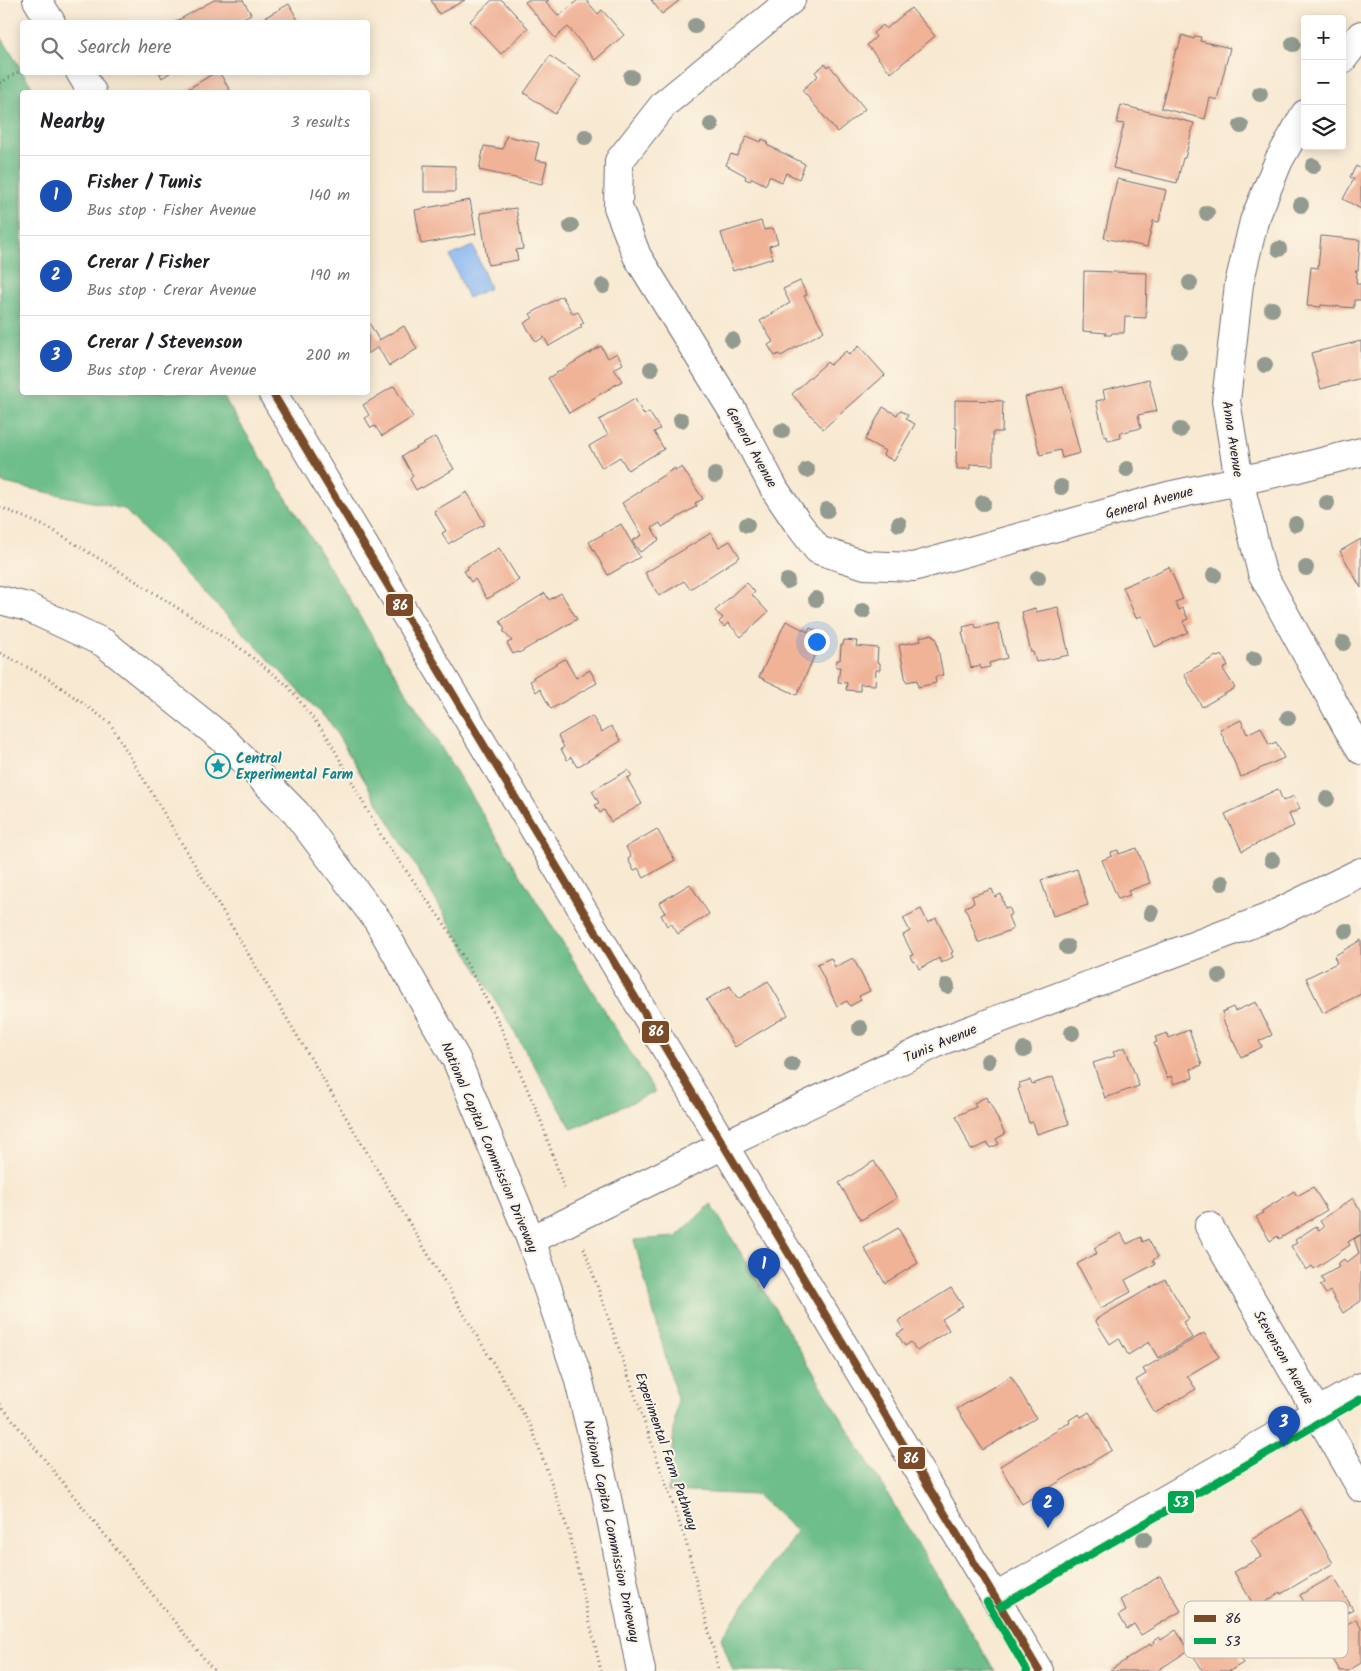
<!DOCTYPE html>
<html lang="en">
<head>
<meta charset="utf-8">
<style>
  body { margin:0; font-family:Kalam,sans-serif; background:#f2f2f2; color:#202124 }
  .controls { position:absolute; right:15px; top:15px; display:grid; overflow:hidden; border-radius:5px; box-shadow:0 2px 12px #0003 }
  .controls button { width:45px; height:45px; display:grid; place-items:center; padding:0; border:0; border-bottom:1px solid #e0e0e0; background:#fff; color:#202124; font:25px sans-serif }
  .you { position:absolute; left:816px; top:641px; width:18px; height:18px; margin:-12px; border:4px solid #fff; border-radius:50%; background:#1a73e8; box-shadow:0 0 0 8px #1a73e833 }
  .badge { display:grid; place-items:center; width:32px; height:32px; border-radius:50%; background:#1f6fb2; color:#fff; font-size:16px; font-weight:700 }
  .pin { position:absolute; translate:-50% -41px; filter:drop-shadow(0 1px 2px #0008) }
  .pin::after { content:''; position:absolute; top:26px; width:18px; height:15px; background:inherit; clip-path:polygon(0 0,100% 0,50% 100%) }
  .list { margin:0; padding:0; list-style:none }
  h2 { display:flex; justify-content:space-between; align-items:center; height:65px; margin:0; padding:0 20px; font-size:21px }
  h2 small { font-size:16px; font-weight:400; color:#757577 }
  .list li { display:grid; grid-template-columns:32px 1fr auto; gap:15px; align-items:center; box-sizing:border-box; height:80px; padding:0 20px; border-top:1px solid #e0e0e0 }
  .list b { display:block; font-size:19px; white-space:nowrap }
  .list p { margin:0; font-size:16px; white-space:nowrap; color:#757577 }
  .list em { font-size:16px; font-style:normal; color:#757577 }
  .icon { flex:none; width:28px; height:28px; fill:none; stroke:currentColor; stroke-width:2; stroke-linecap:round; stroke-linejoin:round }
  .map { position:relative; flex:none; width:1361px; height:1671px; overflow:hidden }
  .search { position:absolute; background:#fff; box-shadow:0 2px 12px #0003; left:20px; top:20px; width:350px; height:55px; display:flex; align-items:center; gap:12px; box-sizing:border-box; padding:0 18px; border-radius:5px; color:#757577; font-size:19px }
  .panel { position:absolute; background:#fff; box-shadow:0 2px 12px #0003; left:20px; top:90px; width:350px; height:305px; border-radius:5px }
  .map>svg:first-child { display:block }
  .forest { fill:#6ebe8a; stroke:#487062 }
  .water { fill:#86b7f3; stroke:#546c97 }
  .building { fill:#f0b398 }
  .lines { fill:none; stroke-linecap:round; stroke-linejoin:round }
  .street-casing { stroke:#6d6870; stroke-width:30 }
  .secondary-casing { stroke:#6d6870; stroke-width:30 }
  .path { stroke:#6d6870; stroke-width:3; stroke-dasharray:1 4; stroke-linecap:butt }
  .street { stroke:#fff; stroke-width:28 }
  .secondary { stroke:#fff; stroke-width:28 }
  .bus-1-casing { stroke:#fcf5e5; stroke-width:11 }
  .bus-2-casing { stroke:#fcf5e5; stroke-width:11 }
  .bus-1 { stroke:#7a4b2a; stroke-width:8 }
  .bus-2 { stroke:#00a651; stroke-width:8 }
  .tree { fill:#939b90 }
  .labels { text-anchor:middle; stroke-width:4; stroke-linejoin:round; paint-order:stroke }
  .street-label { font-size:14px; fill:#22223b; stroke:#fcf5e5 }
  .culture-label { font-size:14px; font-weight:bold; fill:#0d838f; stroke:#fcf5e5; text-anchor:start }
  .key { fill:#fcf5e5; stroke:#bbb6b2; stroke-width:1 }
  .key-label { font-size:14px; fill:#22223b }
  .line-badge { stroke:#fcf5e5; stroke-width:2 }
  .badge-label { font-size:14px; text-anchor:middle; font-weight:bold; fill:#fff }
</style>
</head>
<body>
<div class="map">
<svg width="1361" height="1671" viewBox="0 0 1361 1671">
  <rect width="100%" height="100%" fill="#fcf5e5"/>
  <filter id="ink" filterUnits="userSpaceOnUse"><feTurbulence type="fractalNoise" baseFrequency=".02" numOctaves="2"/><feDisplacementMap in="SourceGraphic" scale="10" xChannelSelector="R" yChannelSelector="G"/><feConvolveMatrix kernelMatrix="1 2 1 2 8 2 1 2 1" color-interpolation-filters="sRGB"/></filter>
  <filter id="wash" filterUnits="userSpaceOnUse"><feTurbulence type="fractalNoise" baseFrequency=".0096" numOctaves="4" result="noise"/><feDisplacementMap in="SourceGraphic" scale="20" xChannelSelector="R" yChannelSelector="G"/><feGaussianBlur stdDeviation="1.12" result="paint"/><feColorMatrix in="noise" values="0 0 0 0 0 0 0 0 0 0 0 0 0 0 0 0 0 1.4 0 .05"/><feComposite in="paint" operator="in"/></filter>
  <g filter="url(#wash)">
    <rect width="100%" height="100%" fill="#f8e9d2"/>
    <path class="forest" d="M0 35 35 92H22V392L221 393 655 1092 572 1129 331 724 124 509 0 482Z
      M711 1204 995 1671H733L721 1638 796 1531 757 1495 668 1491 677 1399 634 1240 676 1237Z"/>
    <path class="water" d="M473 246 490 288 468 298 450 256Z"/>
    <g id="blocks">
      <path class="building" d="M214 0H243L251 14 236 22H175Z
        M431 0H465L439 14Z
        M492 0H502L528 28 501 54 470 21Z
        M528 0H549L546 2 559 16 578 0H586L598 14 602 10 624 35 595 60 568 27 555 38 525 2Z
        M651 0H680L662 14Z
        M289 4 299 22H265L262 19Z
        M911 8 935 36 891 73 867 45 876 37 873 33 883 25 886 29Z
        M1182 35 1194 39 1195 36 1201 37 1200 41 1230 48 1217 100 1210 98 1205 119 1161 108 1176 49H1178Z
        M550 56 581 77 555 114 524 93Z
        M825 64 828 67 830 66 865 109 837 132 802 90 818 76 815 72Z
        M159 72H171L162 78Z
        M216 72H219L231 92H183Z
        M1121 105 1194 123 1185 158H1183L1177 183 1113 168 1124 124 1117 123Z
        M506 136 539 143 535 160 547 162 542 184 479 170 484 146 503 149Z
        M747 136 761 142 762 139 768 142 767 145 805 164 799 179 786 173 782 182 769 176 766 185 752 178 750 181 745 179 746 176 726 165 731 154 737 156Z
        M424 165 455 166V192H424Z
        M1356 166 1361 169V209L1343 199 1354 179 1350 177Z
        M1117 179 1166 190 1159 222 1153 221 1147 247 1104 238Z
        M470 200 476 234 421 244 415 210Z
        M516 208 523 249 516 250 518 260 488 265 480 213Z
        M761 221 764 230 773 228 778 243 769 246 773 258 733 271 721 233Z
        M1321 236 1360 240 1358 270 1355 271 1357 272 1356 284H1361V300H1354V308L1321 305V307L1307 306 1311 267 1318 268Z
        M1084 271 1147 273 1146 318 1125 317 1124 333H1112L1111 335H1105L1106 333 1083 331Z
        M800 281 807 295 804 296 824 331 781 356 779 354 775 356 768 345 773 342 760 321 790 303 783 289Z
        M562 296 573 314 578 312 584 323 580 325 582 327 549 346 544 337 536 342 524 323 533 318 530 314Z
        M368 321 379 340 404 326 417 349 389 366 378 347 368 354Z
        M1361 341V378L1321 389 1311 353Z
        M601 346 608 358 617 353 623 364 614 369 622 381 569 413 548 378Z
        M859 346 885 375 823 429 792 394 827 362 830 365 846 351 849 355Z
        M1149 379 1157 411 1138 415 1141 428 1120 433 1121 438 1108 441 1107 436 1105 437 1096 401 1105 399 1103 390Z
        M394 386 413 417 382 436 375 426 371 428 365 418 369 415 363 405Z
        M1063 387 1080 453 1062 458 1060 450 1040 455 1025 397Z
        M635 399 644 415 649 412 660 429 654 432 664 449 628 470 620 457 602 468 589 446 608 435 599 420Z
        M955 400 1003 401 1002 432H993V465L970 464V469H957V464H956L957 428H955Z
        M883 407 897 415 900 410 908 415 906 419 915 424 894 461 883 455 885 451 865 440Z
        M435 437 454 469 422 488 421 487 416 490 410 479 413 476 402 456Z
        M682 467 703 499 695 503 697 506 662 527 660 523 652 528 659 540 640 552 632 541 642 535 622 503 641 491 640 490 675 468 676 471Z
        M467 492 485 524 453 542V541L448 544 442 533 446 531 434 511Z
        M621 524 640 557 608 575 589 542Z
        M711 533 719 547 730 541 740 557 690 589 684 581 659 596 645 573Z
        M1361 539V588L1340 551Z
        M499 548 519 580 487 599 475 579 471 582 464 571 468 569 467 567Z
        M1169 567 1183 599 1175 602 1179 610 1183 608 1188 619 1183 621 1188 632 1155 647 1142 616 1136 618 1123 587Z
        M747 583 755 592 752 595 768 612 741 637 728 623 724 627 719 622 723 618 715 611 742 586Z
        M545 593 549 600 561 593 577 619 519 653 518 652 513 654 507 643 512 641 503 631 505 630 500 621Z
        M1058 607 1069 655 1036 662 1033 652H1031L1022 617 1023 616 1022 612 1035 608 1036 612Z
        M786 621 808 632 810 628 821 633 819 637 822 639 797 695 759 677Z
        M998 623 1007 658 989 663 990 667 981 669 980 665 971 668 962 632H964L963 627 975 624 976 628Z
        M932 634 934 638H936L943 675 935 677 936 683 918 687 917 680 906 682 899 645 921 641 920 637Z
        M844 640 857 641 856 646 878 648 877 662 880 663V670H876L875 685 860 684V691L846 690 847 683 838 682 840 667H836L837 660H840L841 645H843Z
        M1222 655 1228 666 1223 669 1235 688 1202 707 1184 674 1216 656 1217 657Z
        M565 659 576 678 590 670 597 683 551 709 540 689 536 692 530 681 534 679 533 677Z
        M592 716 602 732 611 726 621 741 577 767 571 757 567 760 561 749 564 747 558 736Z
        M1241 720 1247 734 1261 727 1269 745 1276 742 1284 758 1241 777 1220 730Z
        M628 770 632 776 627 778 642 804 611 822 604 810 600 813 595 805 599 803 592 791Z
        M1278 789 1283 801 1294 796 1300 809 1289 814 1294 826 1242 851 1225 814Z
        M657 829 675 860 644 878 638 868 634 871 628 859 631 857 626 847Z
        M1137 848 1150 883 1128 891 1130 895 1118 899 1102 860 1112 856 1111 852 1118 850 1119 854Z
        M1077 869 1088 905 1053 916 1041 880Z
        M690 884 709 914 678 934 671 923 667 926 661 915 665 913 659 903Z
        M992 889 995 897 1001 894 1005 908 1009 907 1012 914 1008 916 1013 929 980 942H978L965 907 974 903 972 896Z
        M921 909 928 923 936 918 953 952 951 953 953 957 941 963 939 958 919 969 915 961 913 962 910 956 913 955 903 935 910 931 903 918Z
        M1361 940V994L1323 1013 1306 978 1337 963 1334 956Z
        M831 958 835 967 853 958 870 991 859 996 861 1000 850 1006 847 1001 837 1006 817 964Z
        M768 981 788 1015 735 1047 706 1000 730 986 738 999Z
        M1256 1002 1272 1035 1259 1041 1262 1047 1241 1057 1222 1018 1224 1017 1222 1012 1233 1007 1235 1011Z
        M1189 1030 1202 1065 1191 1069 1193 1078 1174 1084 1171 1076 1167 1078 1154 1043 1157 1042 1155 1037 1167 1033 1169 1038Z
        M1125 1047 1139 1086 1105 1098 1093 1063 1115 1056 1113 1052Z
        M1053 1077 1069 1124 1037 1134 1033 1122 1029 1123 1018 1089 1020 1088 1019 1083 1030 1080 1032 1084Z
        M986 1097 988 1102 989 1101 1005 1134 996 1139 999 1144 990 1148 988 1143 971 1150 956 1116 976 1107 974 1103Z
        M874 1161 897 1198 861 1220 839 1183Z
        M1313 1187 1327 1210 1279 1239 1278 1236 1270 1241 1256 1217 1263 1213 1262 1211 1294 1191 1297 1196Z
        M1353 1198 1361 1211V1234L1348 1242 1350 1245 1314 1269 1312 1266 1306 1270 1291 1246 1297 1243 1295 1240 1316 1226 1319 1231 1324 1227 1320 1221Z
        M898 1228 918 1263 885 1283 864 1248Z
        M1121 1233 1127 1244 1141 1237 1143 1242 1148 1239 1158 1257 1153 1260 1155 1264 1125 1280 1131 1292 1101 1308 1077 1264 1097 1253 1094 1248Z
        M1361 1235V1301L1343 1313 1330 1291 1326 1294 1320 1285 1324 1283 1321 1277 1339 1267 1337 1264 1344 1259 1346 1263 1359 1253 1354 1239Z
        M1165 1279 1189 1319 1183 1322 1192 1338 1158 1358 1149 1342 1128 1355 1119 1338 1110 1344 1095 1320Z
        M951 1288 963 1306 942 1319 949 1330 917 1351 911 1342 905 1346 897 1334 904 1330 898 1321Z
        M1204 1333 1219 1357 1187 1376 1196 1389 1155 1413 1136 1380 1146 1374 1143 1369Z
        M1011 1376 1036 1418 983 1450 957 1409Z
        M1089 1412 1112 1450 1022 1504 1000 1466 1058 1430 1057 1429 1070 1423 1069 1420 1079 1414 1081 1417Z
        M1301 1509 1333 1563 1281 1594 1280 1592 1256 1609 1234 1572 1261 1557 1251 1540Z
        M1160 1576 1181 1611 1141 1635 1134 1624 1127 1629 1119 1615 1126 1611 1120 1600Z
        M1333 1576 1353 1609 1320 1628 1300 1595Z
        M1356 1619 1361 1628V1663L1348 1671H1340L1321 1639Z
        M1176 1630 1189 1650 1157 1671H1109L1150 1644 1151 1646 1154 1644 1153 1641 1159 1637 1161 1640Z
        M1224 1631 1243 1663 1230 1671H1203L1193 1655 1195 1654 1193 1650Z"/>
    </g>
  </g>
  <g filter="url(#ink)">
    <use href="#blocks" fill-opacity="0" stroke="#6d6870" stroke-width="1"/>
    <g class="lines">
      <defs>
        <path id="street" d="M791 0 664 104 619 161 618 207 637 256 734 413 775 490 796 521 818 550 865 565 913 567 1168 496 1298 468 1361 452
          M1342 60 1361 35
          M1305 114 1279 160 1254 221 1239 284 1226 401 1239 480 1262 573 1348 729 1361 750
          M1209 1226 1361 1488
          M531 1240 724 1145 941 1041 1267 918 1361 872
          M996 1597 1361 1387"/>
        <path id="secondary" d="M37 0 51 22
          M80 72 92 92
          M272 392 1039 1671
          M0 600 27 607 104 643 222 738 296 813 378 921 456 1059 531 1240 578 1377 606 1493 641 1671"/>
      </defs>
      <use href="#street" class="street-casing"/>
      <use href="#secondary" class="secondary-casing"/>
      <path class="path" d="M0 83 22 70
        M0 507 49 528 134 580 240 648 287 685 327 736 382 837 448 929 498 1021 541 1121 565 1191
        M0 653 48 678 110 723 532 1428 569 1533 601 1671
        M584 1248 686 1542 719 1671
        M0 1404 214 1671"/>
      <use href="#street" class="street"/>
      <use href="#secondary" class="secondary"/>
      <defs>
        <path id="bus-1" d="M272 392 1039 1671"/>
        <path id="bus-2" d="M987 1602 1027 1671
          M1001 1606 1361 1399"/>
      </defs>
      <use href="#bus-1" class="bus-1-casing"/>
      <use href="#bus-2" class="bus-2-casing"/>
      <use href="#bus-1" class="bus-1"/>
      <use href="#bus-2" class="bus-2"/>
    </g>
    <g class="tree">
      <circle cx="695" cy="26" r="8"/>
      <circle cx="1293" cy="44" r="8"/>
      <circle cx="631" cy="77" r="8"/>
      <circle cx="1260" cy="94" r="8"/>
      <circle cx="711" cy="125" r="8"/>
      <circle cx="1241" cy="126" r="8"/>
      <circle cx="585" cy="137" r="8"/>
      <circle cx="1313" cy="166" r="8"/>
      <circle cx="1301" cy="205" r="8"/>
      <circle cx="1207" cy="213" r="8"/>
      <circle cx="571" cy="226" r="8"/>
      <circle cx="1279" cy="249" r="8"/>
      <circle cx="1190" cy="283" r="8"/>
      <circle cx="603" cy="286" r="8"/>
      <circle cx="1272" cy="309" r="8"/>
      <circle cx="732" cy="340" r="8"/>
      <circle cx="1179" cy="351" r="8"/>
      <circle cx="1265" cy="365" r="8"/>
      <circle cx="651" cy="369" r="8"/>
      <circle cx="681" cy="420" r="8"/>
      <circle cx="1180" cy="430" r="8"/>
      <circle cx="782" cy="431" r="8"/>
      <circle cx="1127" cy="469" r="8"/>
      <circle cx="807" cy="470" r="8"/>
      <circle cx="715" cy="475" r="8"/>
      <circle cx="1061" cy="487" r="8"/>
      <circle cx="983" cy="503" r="8"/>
      <circle cx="1327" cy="503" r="8"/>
      <circle cx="827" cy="510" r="8"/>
      <circle cx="899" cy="524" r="8"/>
      <circle cx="1296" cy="524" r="8"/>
      <circle cx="747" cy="525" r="8"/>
      <circle cx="1306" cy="568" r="8"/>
      <circle cx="1214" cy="575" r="8"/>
      <circle cx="1038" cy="578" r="8"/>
      <circle cx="787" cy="581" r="8"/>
      <circle cx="816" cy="599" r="8"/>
      <circle cx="863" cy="611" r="8"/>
      <circle cx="1343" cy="643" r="8"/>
      <circle cx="1254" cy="659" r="8"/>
      <circle cx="1288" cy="718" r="8"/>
      <circle cx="1327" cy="799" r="8"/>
      <circle cx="1272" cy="860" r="8"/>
      <circle cx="1222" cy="883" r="8"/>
      <circle cx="1151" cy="913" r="8"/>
      <circle cx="1346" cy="931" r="8"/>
      <circle cx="1067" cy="947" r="8"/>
      <circle cx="1219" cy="976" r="8"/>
      <circle cx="947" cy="986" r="8"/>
      <circle cx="860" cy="1028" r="8"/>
      <circle cx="1072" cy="1033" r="8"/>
      <circle cx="1024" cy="1050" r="8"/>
      <circle cx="988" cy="1061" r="8"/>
      <circle cx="792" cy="1065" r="8"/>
      <circle cx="1144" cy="1539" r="8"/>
    </g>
  </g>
  <defs>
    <symbol id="sight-ring" viewBox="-11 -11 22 22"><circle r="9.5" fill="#fcf5e5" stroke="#0f9aa8" stroke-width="1.5"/><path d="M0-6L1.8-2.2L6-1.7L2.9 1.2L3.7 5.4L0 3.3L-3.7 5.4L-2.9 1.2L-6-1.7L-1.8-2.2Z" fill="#0f9aa8"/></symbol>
  </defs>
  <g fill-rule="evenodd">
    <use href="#sight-ring" x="204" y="752" width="28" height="28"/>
  </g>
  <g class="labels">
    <g class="street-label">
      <text transform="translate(1233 439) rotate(81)" y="5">Anna Avenue</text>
      <text transform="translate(752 447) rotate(61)" y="5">General Avenue</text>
      <text transform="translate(1149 502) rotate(-15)" y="5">General Avenue</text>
      <text transform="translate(940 1043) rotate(-23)" y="5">Tunis Avenue</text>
      <text transform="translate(490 1147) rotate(67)" y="5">National Capital Commission Driveway</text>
      <text transform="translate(1284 1357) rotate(60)" y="5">Stevenson Avenue</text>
      <text transform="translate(667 1451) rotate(71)" y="5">Experimental Farm Pathway</text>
      <text transform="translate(612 1531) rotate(78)" y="5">National Capital Commission Driveway</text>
    </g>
    <g class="culture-label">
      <text x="236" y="763">Central<tspan x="236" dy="16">Experimental Farm</tspan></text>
    </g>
  </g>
  <rect x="1184" y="1601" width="164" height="57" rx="8" class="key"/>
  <rect x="1194" y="1615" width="22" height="7" fill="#7a4b2a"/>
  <rect x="1194" y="1638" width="22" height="6" fill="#00a651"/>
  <g class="key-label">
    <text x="1225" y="1623">86</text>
    <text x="1225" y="1646">53</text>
  </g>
  <g class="line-badge">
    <rect x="385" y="593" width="29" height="24" rx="5" fill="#7a4b2a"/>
    <rect x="641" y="1020" width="29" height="24" rx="5" fill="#7a4b2a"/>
    <rect x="897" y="1446" width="29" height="24" rx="5" fill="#7a4b2a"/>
    <rect x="1167" y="1490" width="28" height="24" rx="5" fill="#00a651"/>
  </g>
  <g class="badge-label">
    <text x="400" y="610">86</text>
    <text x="656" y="1036">86</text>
    <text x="911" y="1463">86</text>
    <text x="1181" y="1507">53</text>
  </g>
</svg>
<div class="controls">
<button>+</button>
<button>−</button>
<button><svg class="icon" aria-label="layers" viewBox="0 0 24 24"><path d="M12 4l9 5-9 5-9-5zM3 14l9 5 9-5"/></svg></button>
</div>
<div class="you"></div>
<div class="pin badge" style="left:764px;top:1289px;background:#1a4fb4">1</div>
<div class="pin badge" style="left:1048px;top:1528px;background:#1a4fb4">2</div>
<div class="pin badge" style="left:1284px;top:1447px;background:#1a4fb4">3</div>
<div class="search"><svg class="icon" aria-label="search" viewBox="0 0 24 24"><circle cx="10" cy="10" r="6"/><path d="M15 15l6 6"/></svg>Search here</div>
<section class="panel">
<h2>Nearby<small>3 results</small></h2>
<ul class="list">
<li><span class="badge" style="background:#1a4fb4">1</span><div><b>Fisher / Tunis</b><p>Bus stop · Fisher Avenue</p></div><em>140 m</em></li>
<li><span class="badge" style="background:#1a4fb4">2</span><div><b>Crerar / Fisher</b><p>Bus stop · Crerar Avenue</p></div><em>190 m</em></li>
<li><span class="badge" style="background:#1a4fb4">3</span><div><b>Crerar / Stevenson</b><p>Bus stop · Crerar Avenue</p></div><em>200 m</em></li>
</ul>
</section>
</div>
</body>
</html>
